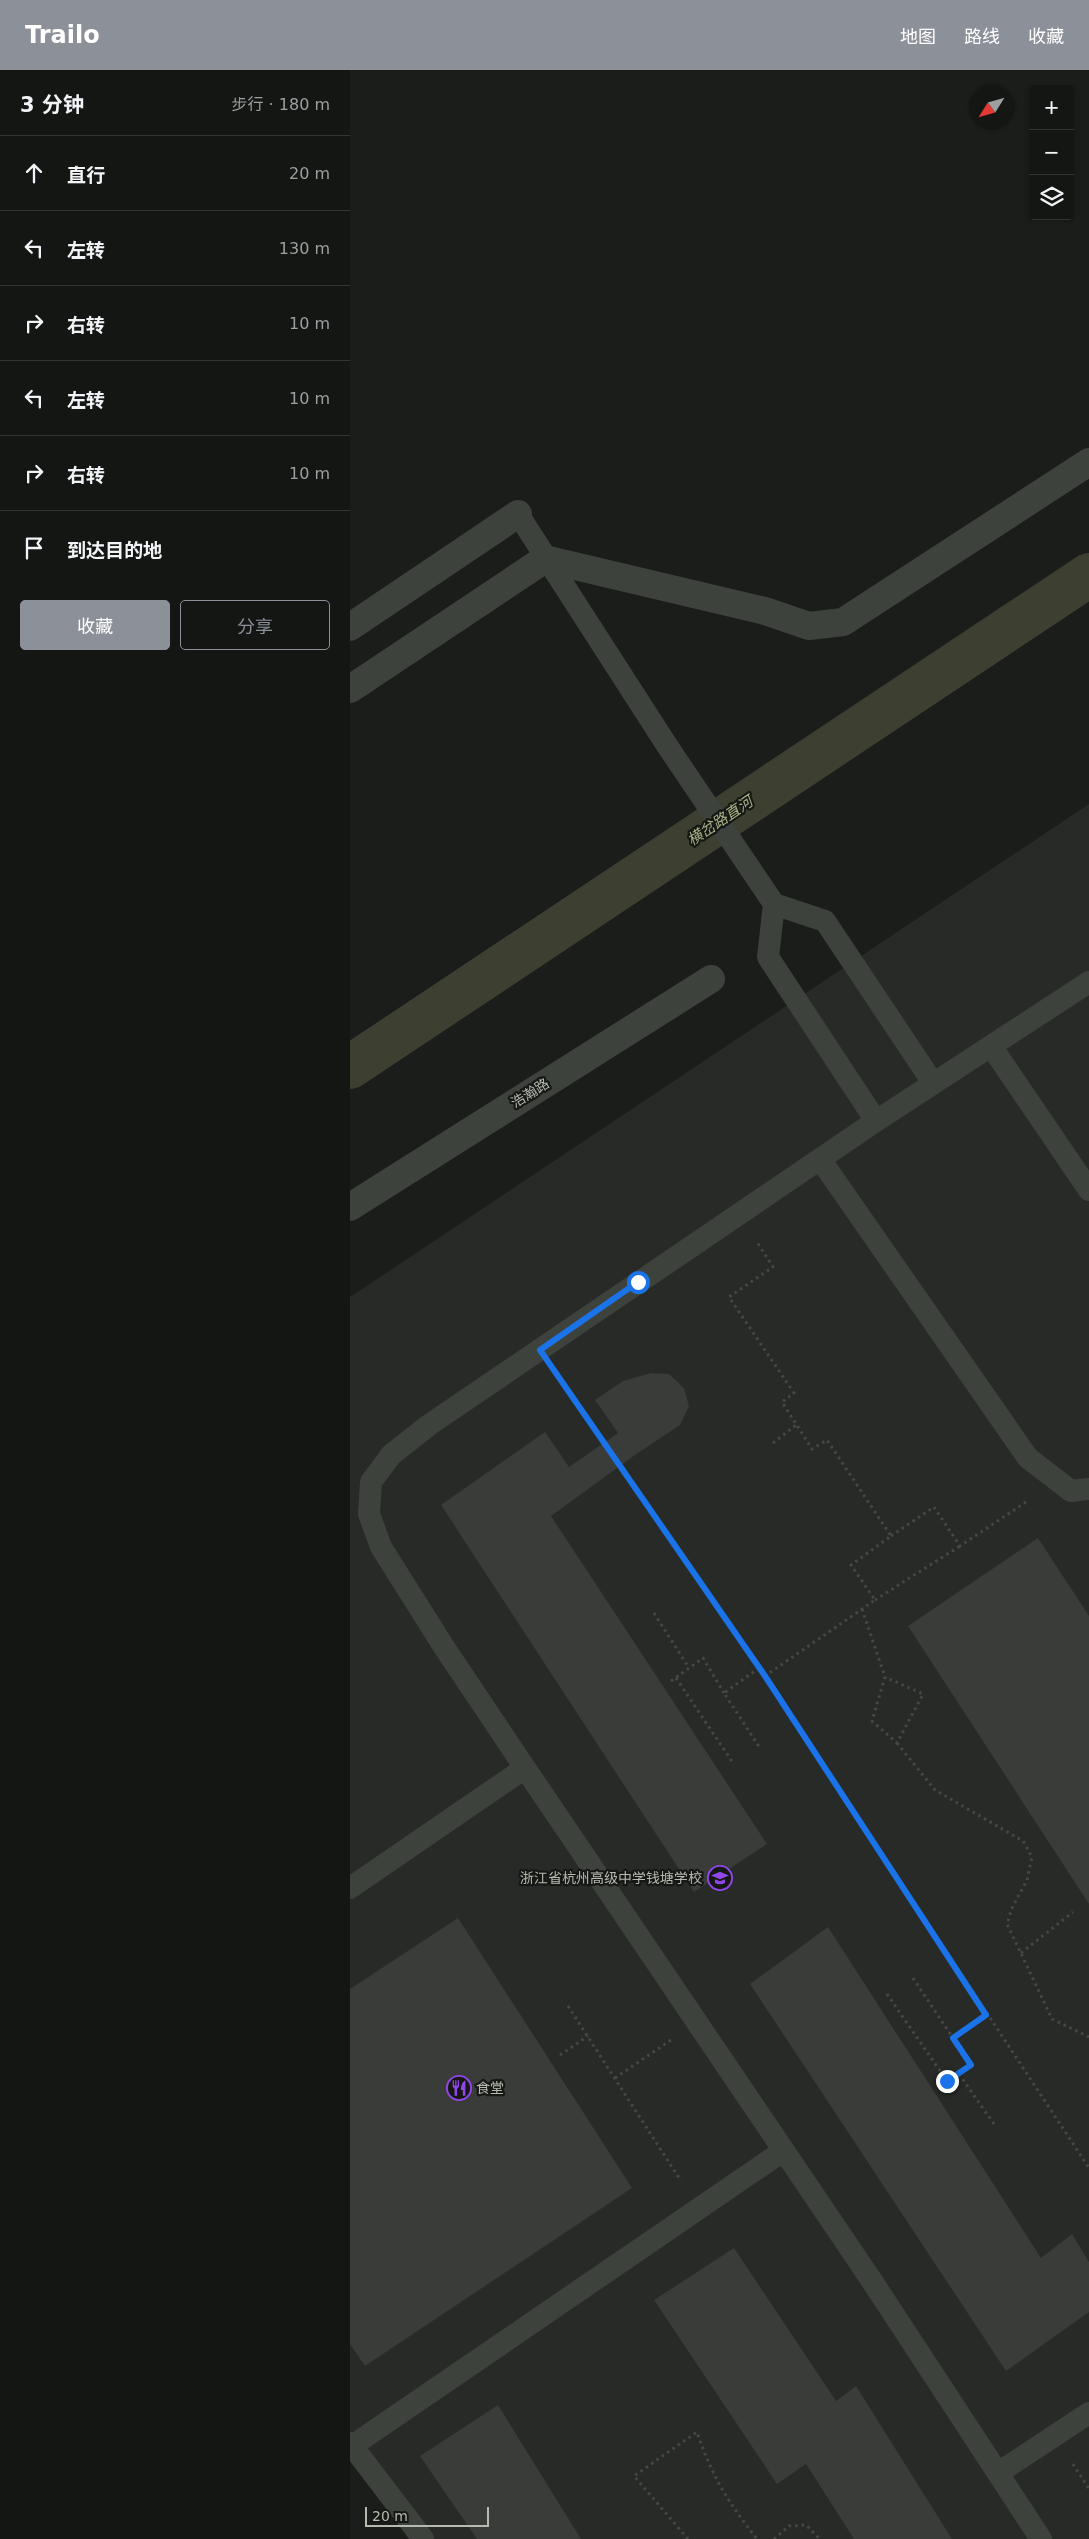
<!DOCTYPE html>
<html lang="zh">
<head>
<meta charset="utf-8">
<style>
  body { margin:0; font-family:"DejaVu Sans","Noto Sans SC",sans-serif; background:#1d1f1d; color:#f1f3f6 }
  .controls { position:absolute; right:15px; top:15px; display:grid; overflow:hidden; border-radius:5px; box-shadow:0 1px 4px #0004 }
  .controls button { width:45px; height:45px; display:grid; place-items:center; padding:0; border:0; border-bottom:1px solid #333534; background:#141614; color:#f1f3f6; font:25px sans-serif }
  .compass { position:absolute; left:619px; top:15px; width:45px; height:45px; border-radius:50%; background:#141614; box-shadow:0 1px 4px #0004; rotate:233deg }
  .scale { position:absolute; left:15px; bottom:12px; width:124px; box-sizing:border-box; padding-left:5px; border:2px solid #b5bbae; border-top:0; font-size:14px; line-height:18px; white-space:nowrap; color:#b5bbae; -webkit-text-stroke:4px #161816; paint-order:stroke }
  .stop { position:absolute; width:15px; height:15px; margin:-11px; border:4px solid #1a73e8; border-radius:50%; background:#fff }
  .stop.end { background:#1a73e8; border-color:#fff; box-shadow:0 1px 5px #0008 }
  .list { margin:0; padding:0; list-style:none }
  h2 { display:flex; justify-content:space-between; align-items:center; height:65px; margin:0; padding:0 20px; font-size:21px }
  h2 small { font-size:16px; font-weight:400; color:#9d9fa0 }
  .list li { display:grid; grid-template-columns:32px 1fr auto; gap:15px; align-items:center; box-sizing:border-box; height:75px; padding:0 20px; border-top:1px solid #333534 }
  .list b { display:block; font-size:19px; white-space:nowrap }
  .list em { font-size:16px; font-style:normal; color:#9d9fa0 }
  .actions { display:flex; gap:10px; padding:15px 20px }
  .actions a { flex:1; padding:11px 0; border:1px solid #8c9099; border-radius:5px; text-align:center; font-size:18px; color:#8c9099 }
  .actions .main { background:#8c9099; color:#fff }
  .icon { flex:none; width:28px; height:28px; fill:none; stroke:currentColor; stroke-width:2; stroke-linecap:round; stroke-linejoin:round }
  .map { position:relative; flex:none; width:739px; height:2469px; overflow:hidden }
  header { display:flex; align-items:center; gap:30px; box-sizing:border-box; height:70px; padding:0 25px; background:#8c9099; color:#fff }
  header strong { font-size:24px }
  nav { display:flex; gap:28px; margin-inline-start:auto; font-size:18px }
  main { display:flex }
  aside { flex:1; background:#141614 }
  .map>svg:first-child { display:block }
  .built { fill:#272a27 }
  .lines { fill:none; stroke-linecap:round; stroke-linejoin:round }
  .canal { stroke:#3d4031; stroke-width:44 }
  .building { fill:#393c38 }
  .path { stroke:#454942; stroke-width:3; stroke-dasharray:2.5 4; stroke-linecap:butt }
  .service { stroke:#3e423c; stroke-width:22 }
  .minor { stroke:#3e423c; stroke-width:28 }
  .tertiary { stroke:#3e423c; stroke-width:28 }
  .route { stroke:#1a73e8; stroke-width:6 }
  .labels { text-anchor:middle; stroke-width:4.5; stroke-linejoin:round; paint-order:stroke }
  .street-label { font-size:14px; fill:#b5bbae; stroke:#161816 }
  .poi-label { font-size:14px; fill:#b5bbae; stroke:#161816; text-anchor:end }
  .water-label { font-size:15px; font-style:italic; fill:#a8b487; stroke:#161816 }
</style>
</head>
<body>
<header>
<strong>Trailo</strong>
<nav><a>地图</a><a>路线</a><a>收藏</a></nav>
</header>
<main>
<aside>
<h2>3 分钟<small>步行 · 180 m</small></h2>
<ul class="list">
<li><svg class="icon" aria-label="ahead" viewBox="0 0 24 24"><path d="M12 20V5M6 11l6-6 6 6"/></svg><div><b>直行</b></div><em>20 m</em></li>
<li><svg class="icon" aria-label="left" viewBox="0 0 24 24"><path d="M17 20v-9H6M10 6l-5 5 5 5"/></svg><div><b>左转</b></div><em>130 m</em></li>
<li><svg class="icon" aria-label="right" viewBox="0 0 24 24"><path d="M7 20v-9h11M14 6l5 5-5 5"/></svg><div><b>右转</b></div><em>10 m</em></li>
<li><svg class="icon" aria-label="left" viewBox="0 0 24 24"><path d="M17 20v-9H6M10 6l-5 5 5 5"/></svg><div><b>左转</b></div><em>10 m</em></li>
<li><svg class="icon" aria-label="right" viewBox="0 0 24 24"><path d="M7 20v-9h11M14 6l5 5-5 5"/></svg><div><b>右转</b></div><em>10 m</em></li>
<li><svg class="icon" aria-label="arrive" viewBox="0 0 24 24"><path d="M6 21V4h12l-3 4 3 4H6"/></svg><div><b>到达目的地</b></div></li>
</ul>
<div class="actions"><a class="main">收藏</a><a>分享</a></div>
</aside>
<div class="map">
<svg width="739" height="2469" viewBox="0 0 739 2469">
  <rect width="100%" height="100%" fill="#1b1d1b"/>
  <path class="built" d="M739 734V2469H61L0 2389V1227Z"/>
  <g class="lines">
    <path class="canal" d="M0 997 739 505"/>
  </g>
  <path class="building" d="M301 1303 319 1304 334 1318 339 1336 330 1355 285 1385 201 1446 417 1774 344 1822 91 1435 195 1362 219 1397 268 1363 245 1330 273 1311Z
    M688 1468 739 1546V1834L558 1556Z
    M108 1848 282 2118 15 2296 0 2274V1919Z
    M478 1857 691 2188 722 2164 739 2192V2242L656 2301 400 1914Z
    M384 2178 486 2331 506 2316 602 2469H504L456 2394 427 2414 304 2230Z
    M148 2335 231 2469H127L70 2386Z"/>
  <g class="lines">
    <path class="path" d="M208 1306 415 1606 525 1530 501 1495 541 1466 477 1370 462 1379 432 1332 444 1323 379 1227 423 1197 407 1172
      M423 1373 446 1355
      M541 1466 584 1437 610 1476 679 1430
      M525 1530 610 1476
      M512 1539 535 1607 522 1651 547 1673 573 1624 535 1607
      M304 1543 339 1598
      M409 1598 374 1623 410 1678
      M415 1606 739 2098
      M326 1608 383 1693
      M321 1611 353 1588 374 1623
      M547 1673 585 1720 673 1771 682 1787 677 1810 662 1838 657 1854 702 1949 739 1967
      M671 1883 723 1842
      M563 1908 621 1995 591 2016
      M537 1924 597 2011
      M218 1936 331 2111
      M603 1968 636 1945
      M210 1985 238 1966
      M609 2004 644 2054
      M265 2008 321 1970
      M723 2394 739 2419
      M338 2469 284 2406 347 2362C362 2407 378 2432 407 2469
      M424 2469 439 2456 456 2455 470 2469"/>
    <path class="service" d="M168 444 318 677 424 834
      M641 976 739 1120
      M526 1051 418 887 424 834 475 851 583 1013
      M470 1089 678 1388 721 1421 739 1419
      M175 1698 524 2214 691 2469
      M0 1818 175 1698 94 1577 31 1477 19 1444 21 1412 41 1385 79 1355 526 1051 739 912
      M0 2373 73 2469
      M2 2376 433 2081
      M648 2403 739 2343"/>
    <path class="minor" d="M195 489 415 541 459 556 493 552 739 392
      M0 1137 361 909"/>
    <path class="tertiary" d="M0 557 168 444
      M0 619 195 489"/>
  </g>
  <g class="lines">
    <path class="route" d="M288 1212 190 1280 415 1606 636 1945 603 1968 621 1995 597 2011"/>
  </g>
  <defs>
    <symbol id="school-ring" viewBox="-11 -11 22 22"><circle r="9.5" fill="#161816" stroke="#9146e9" stroke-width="1.5"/><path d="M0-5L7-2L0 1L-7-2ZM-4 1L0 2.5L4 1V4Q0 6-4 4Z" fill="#9146e9"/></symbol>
    <symbol id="restaurant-ring" viewBox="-11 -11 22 22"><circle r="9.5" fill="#161816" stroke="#9146e9" stroke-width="1.5"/><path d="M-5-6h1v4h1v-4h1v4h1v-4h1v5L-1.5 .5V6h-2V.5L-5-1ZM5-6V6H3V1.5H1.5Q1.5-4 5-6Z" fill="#9146e9"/></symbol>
  </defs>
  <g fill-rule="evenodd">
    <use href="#school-ring" x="356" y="1794" width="28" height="28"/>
    <use href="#restaurant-ring" x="95" y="2004" width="28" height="28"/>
  </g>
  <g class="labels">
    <g class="street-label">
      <text transform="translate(180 1023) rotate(-32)" y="5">浩瀚路</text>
    </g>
    <g class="poi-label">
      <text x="352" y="1813">浙江省杭州高级中学钱塘学校</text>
      <text x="126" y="2023" text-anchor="start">食堂</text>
    </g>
    <g class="water-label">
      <text transform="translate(370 751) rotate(-34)" y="5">横岔路直河</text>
    </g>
  </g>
</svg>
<div class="controls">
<button>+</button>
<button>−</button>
<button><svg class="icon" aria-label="layers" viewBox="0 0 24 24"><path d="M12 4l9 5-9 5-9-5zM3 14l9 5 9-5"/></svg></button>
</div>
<svg class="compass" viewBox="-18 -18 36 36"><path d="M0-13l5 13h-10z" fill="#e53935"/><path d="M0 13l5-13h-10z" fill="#9d9fa0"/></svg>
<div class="scale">20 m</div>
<div class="stop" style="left:288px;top:1212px"></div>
<div class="stop end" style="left:597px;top:2011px"></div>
</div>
</main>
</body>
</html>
